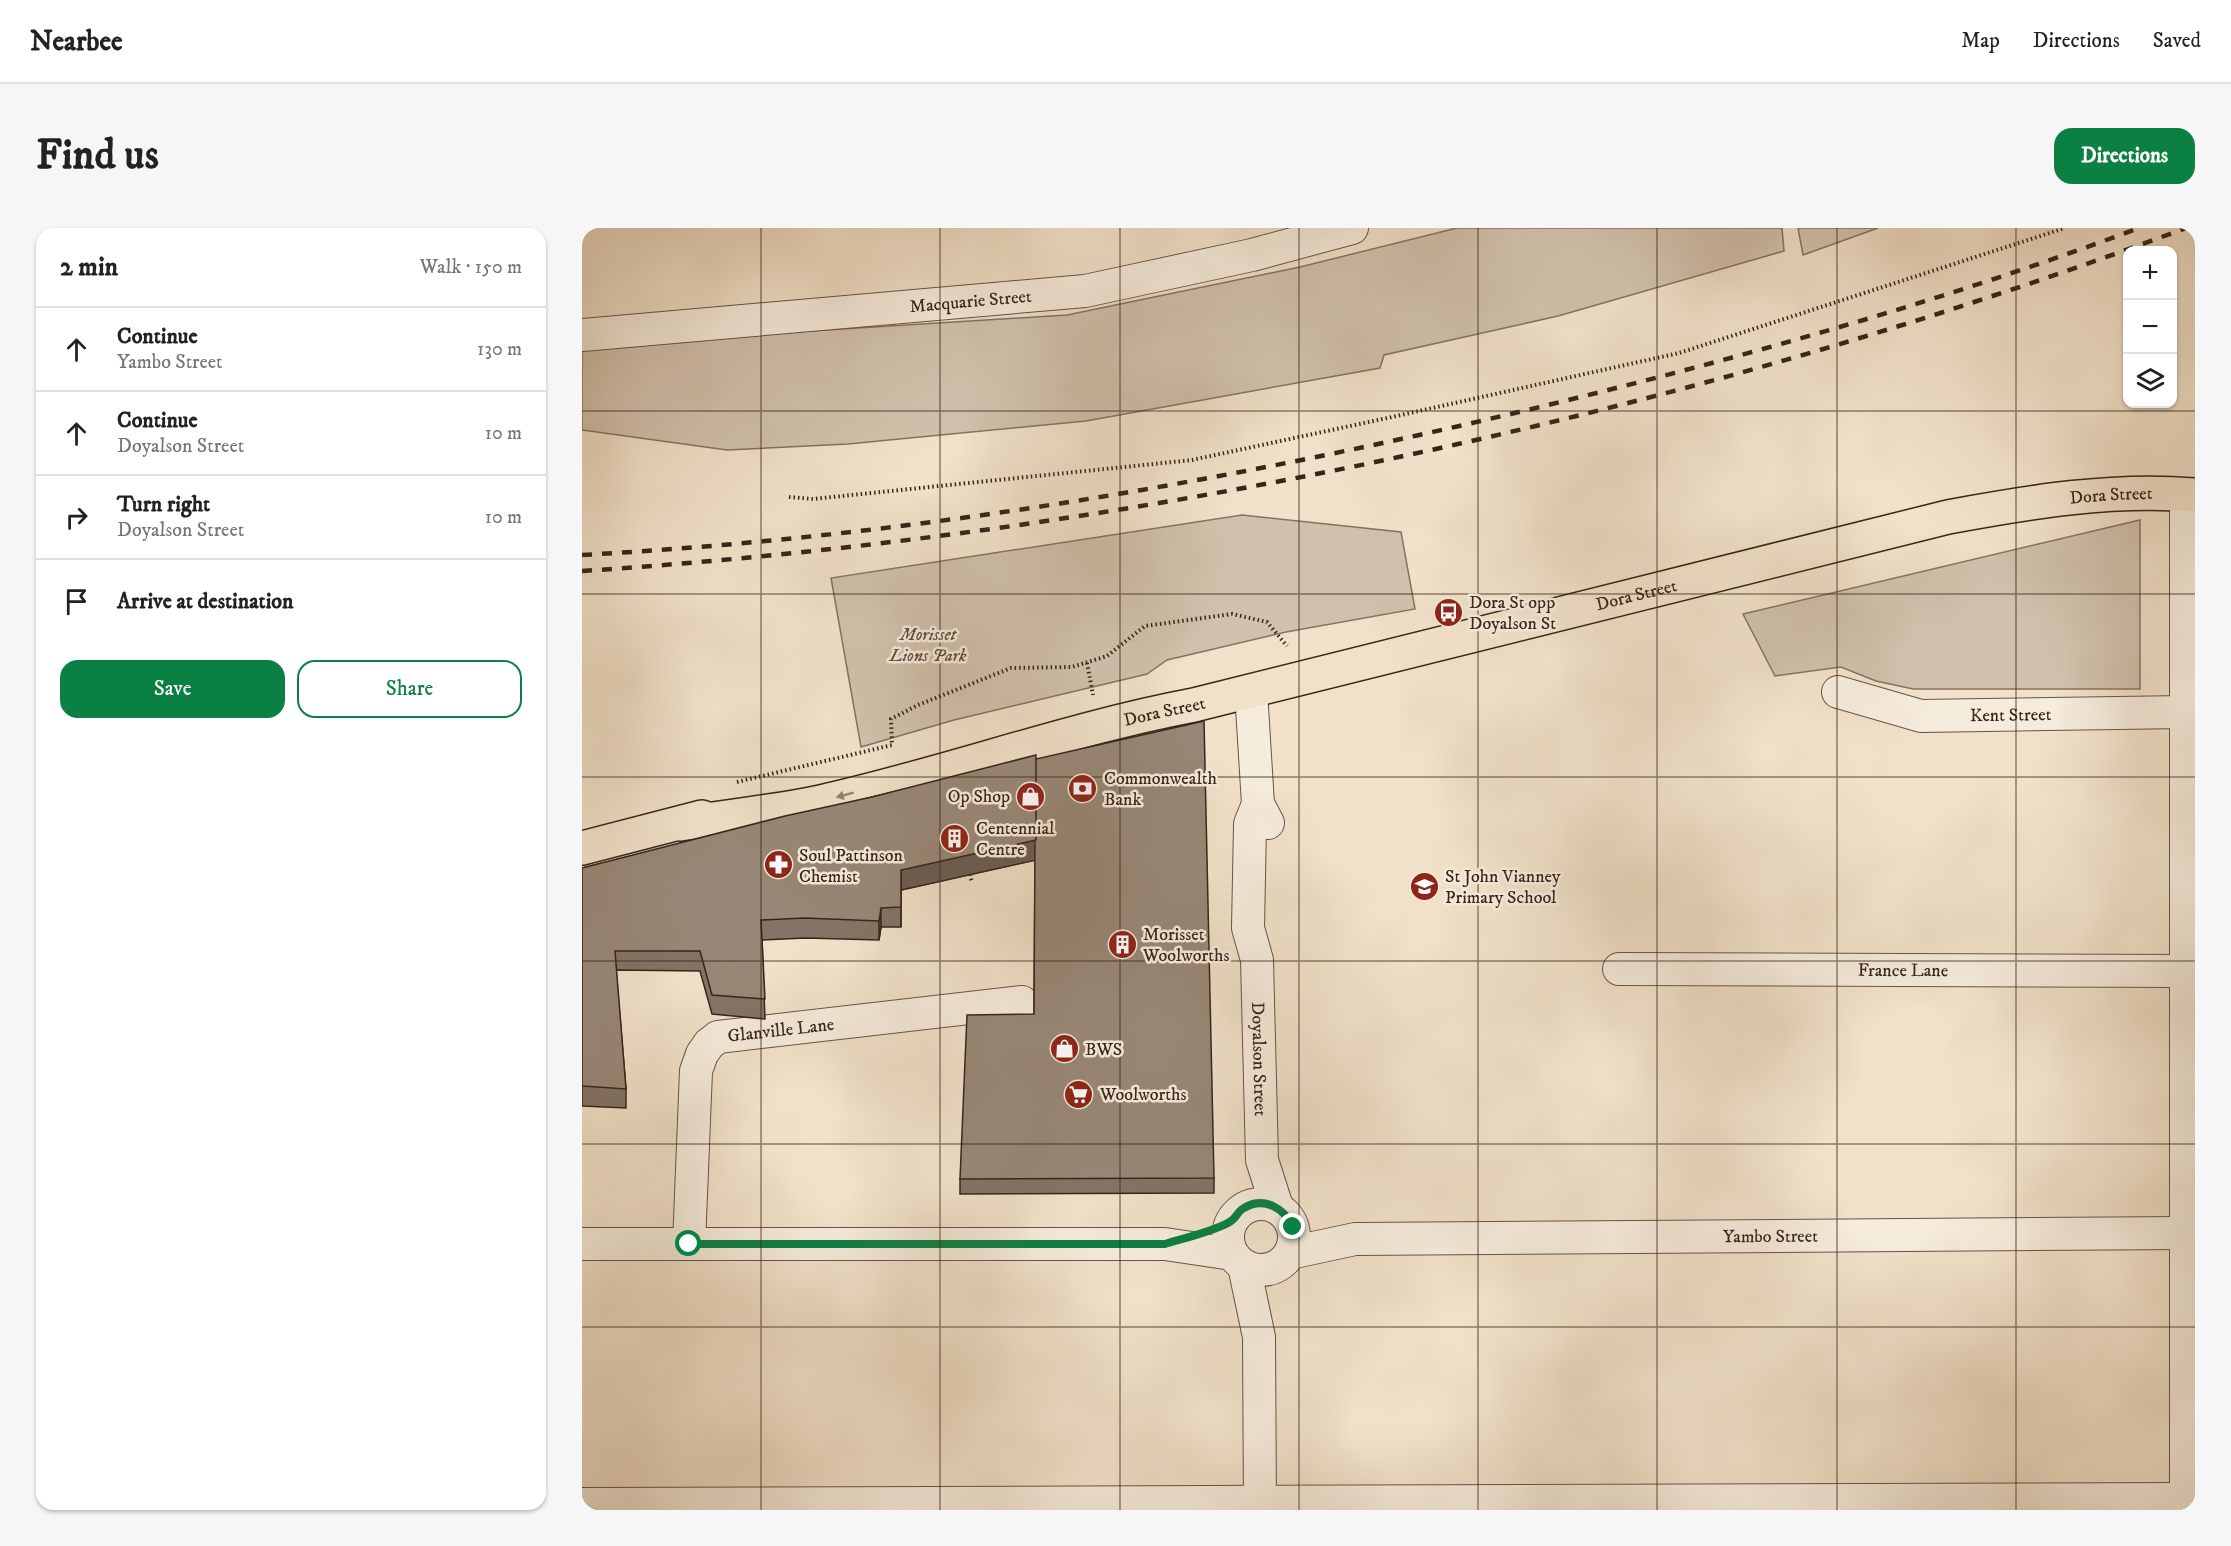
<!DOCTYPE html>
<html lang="en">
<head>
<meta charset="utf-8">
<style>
  body { margin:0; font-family:"IM FELL DW Pica",serif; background:#f6f6f6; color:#222 }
  .controls { position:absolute; right:18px; top:18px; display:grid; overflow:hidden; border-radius:12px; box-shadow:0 2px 4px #0004 }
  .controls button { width:54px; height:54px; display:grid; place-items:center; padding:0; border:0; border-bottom:2px solid #e0e0e0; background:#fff; color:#222; font:30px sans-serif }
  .stop { position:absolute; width:18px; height:18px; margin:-14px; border:4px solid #0b8043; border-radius:50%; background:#fff }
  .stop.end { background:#0b8043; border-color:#fff; box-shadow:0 2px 6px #0008 }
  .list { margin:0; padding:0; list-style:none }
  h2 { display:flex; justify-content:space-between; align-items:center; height:78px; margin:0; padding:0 24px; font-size:26px }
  h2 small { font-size:20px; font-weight:400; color:#767676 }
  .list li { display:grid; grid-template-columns:39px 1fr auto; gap:18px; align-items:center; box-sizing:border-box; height:84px; padding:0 24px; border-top:2px solid #e0e0e0 }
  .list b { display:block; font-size:22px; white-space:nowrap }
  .list p { margin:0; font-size:20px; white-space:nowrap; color:#767676 }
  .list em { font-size:20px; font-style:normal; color:#767676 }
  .actions { display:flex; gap:12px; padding:18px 24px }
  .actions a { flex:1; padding:14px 0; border:2px solid #0b8043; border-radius:18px; text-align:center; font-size:21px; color:#0b8043 }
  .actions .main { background:#0b8043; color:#fff }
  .icon { flex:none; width:33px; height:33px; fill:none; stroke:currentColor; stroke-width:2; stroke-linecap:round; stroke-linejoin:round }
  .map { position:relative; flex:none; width:1613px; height:1282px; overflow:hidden; border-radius:18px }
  header { display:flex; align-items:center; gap:36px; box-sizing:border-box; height:84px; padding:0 30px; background:#fff; border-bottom:2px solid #e0e0e0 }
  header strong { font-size:28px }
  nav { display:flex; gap:33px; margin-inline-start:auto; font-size:21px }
  .intro { display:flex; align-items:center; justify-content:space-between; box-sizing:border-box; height:144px; padding:0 36px }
  h1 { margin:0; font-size:42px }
  .button { padding:15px 27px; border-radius:18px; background:#0b8043; color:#fff; font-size:21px; font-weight:700 }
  main { display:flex; gap:36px; padding:0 36px }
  aside { flex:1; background:#fff; border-radius:18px; box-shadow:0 2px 4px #0004 }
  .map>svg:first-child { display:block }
  .green { fill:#d1c1ac; stroke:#847364; stroke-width:1.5 }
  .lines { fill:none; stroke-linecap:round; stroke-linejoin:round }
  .minor-casing { stroke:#665447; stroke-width:34 }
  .major-casing { stroke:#37251c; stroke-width:36 }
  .path { stroke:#37251c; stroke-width:4; stroke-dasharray:1.5 3; stroke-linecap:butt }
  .minor { stroke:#f6ecdc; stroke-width:32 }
  .major { stroke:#f1e1c9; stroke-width:33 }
  .rail { stroke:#37251c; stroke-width:4.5; stroke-dasharray:10 10; stroke-linecap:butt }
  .wall { fill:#837465; stroke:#37251c; stroke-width:1.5 }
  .shaded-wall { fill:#6a5e53; stroke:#37251c; stroke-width:1.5 }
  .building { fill:#988776; stroke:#37251c; stroke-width:1.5 }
  .oneway { fill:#948372 }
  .route { stroke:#0b8043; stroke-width:8 }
  .grid { fill:none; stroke:#37251c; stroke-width:1.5; stroke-opacity:0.55 }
  .labels { text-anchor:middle; stroke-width:5; stroke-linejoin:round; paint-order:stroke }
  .street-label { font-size:18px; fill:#37251c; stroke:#f6ecdc }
  .poi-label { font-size:18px; fill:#37251c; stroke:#f6ecdc; text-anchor:start }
  .park-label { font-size:18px; font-style:italic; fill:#5e4c40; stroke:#f6ecdc }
</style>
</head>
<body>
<header>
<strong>Nearbee</strong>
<nav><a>Map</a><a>Directions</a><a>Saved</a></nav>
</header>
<div class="intro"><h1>Find us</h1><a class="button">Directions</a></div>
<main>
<aside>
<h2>2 min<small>Walk · 150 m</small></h2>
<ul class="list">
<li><svg class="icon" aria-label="ahead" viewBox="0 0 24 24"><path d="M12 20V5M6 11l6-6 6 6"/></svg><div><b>Continue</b><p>Yambo Street</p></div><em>130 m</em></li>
<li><svg class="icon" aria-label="ahead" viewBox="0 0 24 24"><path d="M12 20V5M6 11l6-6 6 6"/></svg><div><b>Continue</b><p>Doyalson Street</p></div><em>10 m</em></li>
<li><svg class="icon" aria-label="right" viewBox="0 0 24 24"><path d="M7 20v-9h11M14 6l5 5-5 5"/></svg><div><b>Turn right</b><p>Doyalson Street</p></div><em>10 m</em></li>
<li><svg class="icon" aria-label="arrive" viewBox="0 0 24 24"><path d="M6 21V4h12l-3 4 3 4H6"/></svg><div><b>Arrive at destination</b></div></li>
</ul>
<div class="actions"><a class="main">Save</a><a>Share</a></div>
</aside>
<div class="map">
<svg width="1613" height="1282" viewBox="0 0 1613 1282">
  <rect width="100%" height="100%" fill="#f1e1c9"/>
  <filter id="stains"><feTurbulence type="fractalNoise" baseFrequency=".00333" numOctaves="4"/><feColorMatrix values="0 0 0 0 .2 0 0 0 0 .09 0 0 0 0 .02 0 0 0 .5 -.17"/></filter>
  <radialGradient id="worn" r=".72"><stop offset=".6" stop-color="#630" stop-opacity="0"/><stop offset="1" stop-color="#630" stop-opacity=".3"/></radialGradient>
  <path class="green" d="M875 0H1200L1202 23 976 88 802 127 798 140 504 193 266 216 145 222 0 202V122L133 109 485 87 718 39Z
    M1216 0H1296L1221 27Z
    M660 287 819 304 833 381 704 404 585 432 565 446 372 492 279 519 249 350Z
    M1558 292V461H1331L1294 453 1259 439 1193 448 1161 386Z"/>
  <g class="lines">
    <defs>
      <g id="minor">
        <path id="s1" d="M0 107 503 63 670 27 770 0"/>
        <path d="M1604 267V1282"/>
        <path d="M669 463 676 576 686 595"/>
        <path id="s2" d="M1256 464 1339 488 1603 484"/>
        <path id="s3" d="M676 576 668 596 666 700 675 732 680 932 695 979"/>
        <path id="s4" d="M1037 741 1604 743"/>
        <circle cx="679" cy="1009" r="33"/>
        <path d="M0 1016H583L650 1026"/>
        <path id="s5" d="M107 1016 114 843 120 826 127 816 136 809 440 774"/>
        <path id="s6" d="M708 1025 773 1011 1604 1005"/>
        <path d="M662 1038 677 1109 678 1282"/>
        <path d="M0 1276 1604 1271"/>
      </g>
      <g id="major">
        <path id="s7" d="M98 596C145 588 192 584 238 574 364 546 485 501 612 477L1366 289C1447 274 1530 260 1613 267"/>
        <path d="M0 620 120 589"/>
      </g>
    </defs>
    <use href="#minor" class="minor-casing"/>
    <use href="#major" class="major-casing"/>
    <path class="path" d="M207 269 231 271 610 232 810 189 1097 125 1483 0
      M505 435 511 467
      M155 554 310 517 309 491 336 477 429 440 490 439 525 428 563 398 650 386 685 394 705 418
      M387 642 390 655"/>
    <use href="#minor" class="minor"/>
    <use href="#major" class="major"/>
    <path class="rail" d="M0 327C326 309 649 254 966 177 1166 128 1364 72 1557 0
      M0 343C545 307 1091 191 1604 0"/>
  </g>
  <path class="wall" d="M454 531 632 950V965L378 966V951L452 786 453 632 319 662V699H299L297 712 223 710 180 712 183 791 130 786 118 743 34 742 44 861V880L0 878V640L290 569Z"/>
  <path class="shaded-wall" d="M454 612V632L319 662V699V642Z
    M299 680V699L297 712V693Z"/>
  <path class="building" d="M622 493 632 950 378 951 385 787 452 786 453 612H454V531Z
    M454 527V612L319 642V679L299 680 297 693 223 690 179 692 183 771 130 767 118 723H33L44 861 0 858V640L203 588 290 569Z"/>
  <defs><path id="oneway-solid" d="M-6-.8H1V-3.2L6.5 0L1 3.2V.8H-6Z" transform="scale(1.5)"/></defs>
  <use class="oneway" href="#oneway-solid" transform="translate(263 567) rotate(165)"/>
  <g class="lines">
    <path class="route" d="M107 1016H583C599 1011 637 1002 649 993 654 990 656 983 662 980 682 968 702 980 711 999"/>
  </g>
  <path class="grid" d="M179 0V1282M358 0V1282M538 0V1282M717 0V1282M896 0V1282M1075 0V1282M1255 0V1282M1434 0V1282M0 183H1613M0 366H1613M0 549H1613M0 733H1613M0 916H1613M0 1099H1613"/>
  <defs>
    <symbol id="bus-disc" viewBox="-11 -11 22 22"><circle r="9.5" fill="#8f2418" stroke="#f6ecdc"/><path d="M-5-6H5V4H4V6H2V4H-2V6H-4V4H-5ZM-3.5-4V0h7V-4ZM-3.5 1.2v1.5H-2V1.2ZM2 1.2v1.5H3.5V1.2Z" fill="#fff"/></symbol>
    <symbol id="bank-disc" viewBox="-11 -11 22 22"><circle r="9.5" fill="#8f2418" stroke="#f6ecdc"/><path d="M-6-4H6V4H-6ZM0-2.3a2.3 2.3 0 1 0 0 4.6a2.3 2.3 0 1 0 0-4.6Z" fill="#fff"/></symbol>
    <symbol id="shop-disc" viewBox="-11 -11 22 22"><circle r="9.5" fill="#8f2418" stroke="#f6ecdc"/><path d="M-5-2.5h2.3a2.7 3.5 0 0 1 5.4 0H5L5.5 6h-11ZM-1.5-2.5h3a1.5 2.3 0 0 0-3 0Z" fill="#fff"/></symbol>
    <symbol id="building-disc" viewBox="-11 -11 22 22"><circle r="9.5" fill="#8f2418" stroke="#f6ecdc"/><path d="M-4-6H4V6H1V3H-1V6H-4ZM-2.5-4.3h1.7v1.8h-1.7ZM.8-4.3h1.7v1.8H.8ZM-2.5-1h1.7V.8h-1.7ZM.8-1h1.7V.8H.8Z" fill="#fff"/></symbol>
    <symbol id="pharmacy-disc" viewBox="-11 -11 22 22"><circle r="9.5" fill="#8f2418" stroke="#f6ecdc"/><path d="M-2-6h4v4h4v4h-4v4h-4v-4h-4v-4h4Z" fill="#fff"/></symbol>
    <symbol id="school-disc" viewBox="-11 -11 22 22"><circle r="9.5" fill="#8f2418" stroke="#f6ecdc"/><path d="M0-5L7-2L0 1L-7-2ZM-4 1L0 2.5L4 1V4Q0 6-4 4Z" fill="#fff"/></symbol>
    <symbol id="supermarket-disc" viewBox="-11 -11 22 22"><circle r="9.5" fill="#8f2418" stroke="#f6ecdc"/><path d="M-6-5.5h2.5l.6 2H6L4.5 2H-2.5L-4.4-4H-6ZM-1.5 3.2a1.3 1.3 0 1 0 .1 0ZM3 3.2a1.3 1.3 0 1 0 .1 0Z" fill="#fff"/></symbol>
  </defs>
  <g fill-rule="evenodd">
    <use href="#bus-disc" x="850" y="368" width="33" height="33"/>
    <use href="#bank-disc" x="484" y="544" width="33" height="33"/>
    <use href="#shop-disc" x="432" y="552" width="33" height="33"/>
    <use href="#building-disc" x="356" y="594" width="33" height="33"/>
    <use href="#pharmacy-disc" x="180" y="620" width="33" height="33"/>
    <use href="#school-disc" x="826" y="642" width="33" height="33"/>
    <use href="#building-disc" x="524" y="700" width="33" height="33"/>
    <use href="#shop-disc" x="466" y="804" width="33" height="33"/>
    <use href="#supermarket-disc" x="480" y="850" width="33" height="33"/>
  </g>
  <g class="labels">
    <g class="street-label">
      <text dy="6" stroke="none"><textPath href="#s1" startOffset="390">Macquarie Street</textPath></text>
      <text dy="6" stroke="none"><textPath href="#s7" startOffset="1470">Dora Street</textPath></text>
      <text dy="6" stroke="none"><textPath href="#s7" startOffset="984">Dora Street</textPath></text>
      <text dy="6" stroke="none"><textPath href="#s7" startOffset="498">Dora Street</textPath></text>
      <text dy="6" stroke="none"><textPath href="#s2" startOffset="176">Kent Street</textPath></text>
      <text dy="6" stroke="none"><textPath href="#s4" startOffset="284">France Lane</textPath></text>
      <text dy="6" stroke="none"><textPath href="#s5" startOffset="278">Glanville Lane</textPath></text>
      <text dy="6" stroke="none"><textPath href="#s3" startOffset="258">Doyalson Street</textPath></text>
      <text dy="6" stroke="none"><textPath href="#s6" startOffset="482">Yambo Street</textPath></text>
    </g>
    <g class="poi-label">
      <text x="887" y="380">Dora St opp<tspan x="887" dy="21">Doyalson St</tspan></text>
      <text x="522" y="556">Commonwealth<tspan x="522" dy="21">Bank</tspan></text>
      <text x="428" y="574" text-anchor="end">Op Shop</text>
      <text x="394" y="606">Centennial<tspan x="394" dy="21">Centre</tspan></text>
      <text x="217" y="633">Soul Pattinson<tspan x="217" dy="21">Chemist</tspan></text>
      <text x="863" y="654">St John Vianney<tspan x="863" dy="21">Primary School</tspan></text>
      <text x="561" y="712">Morisset<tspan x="561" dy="21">Woolworths</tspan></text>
      <text x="503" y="827">BWS</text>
      <text x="518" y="872">Woolworths</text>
    </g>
    <g class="park-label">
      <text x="346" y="412">Morisset<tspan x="346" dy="21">Lions Park</tspan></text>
    </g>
  </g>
  <rect width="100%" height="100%" filter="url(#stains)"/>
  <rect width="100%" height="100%" fill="url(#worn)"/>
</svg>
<div class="controls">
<button>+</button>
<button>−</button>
<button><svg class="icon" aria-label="layers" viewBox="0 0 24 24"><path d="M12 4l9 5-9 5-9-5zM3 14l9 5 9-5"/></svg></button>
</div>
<div class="stop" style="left:107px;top:1016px"></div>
<div class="stop end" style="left:711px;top:999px"></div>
</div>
</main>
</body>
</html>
